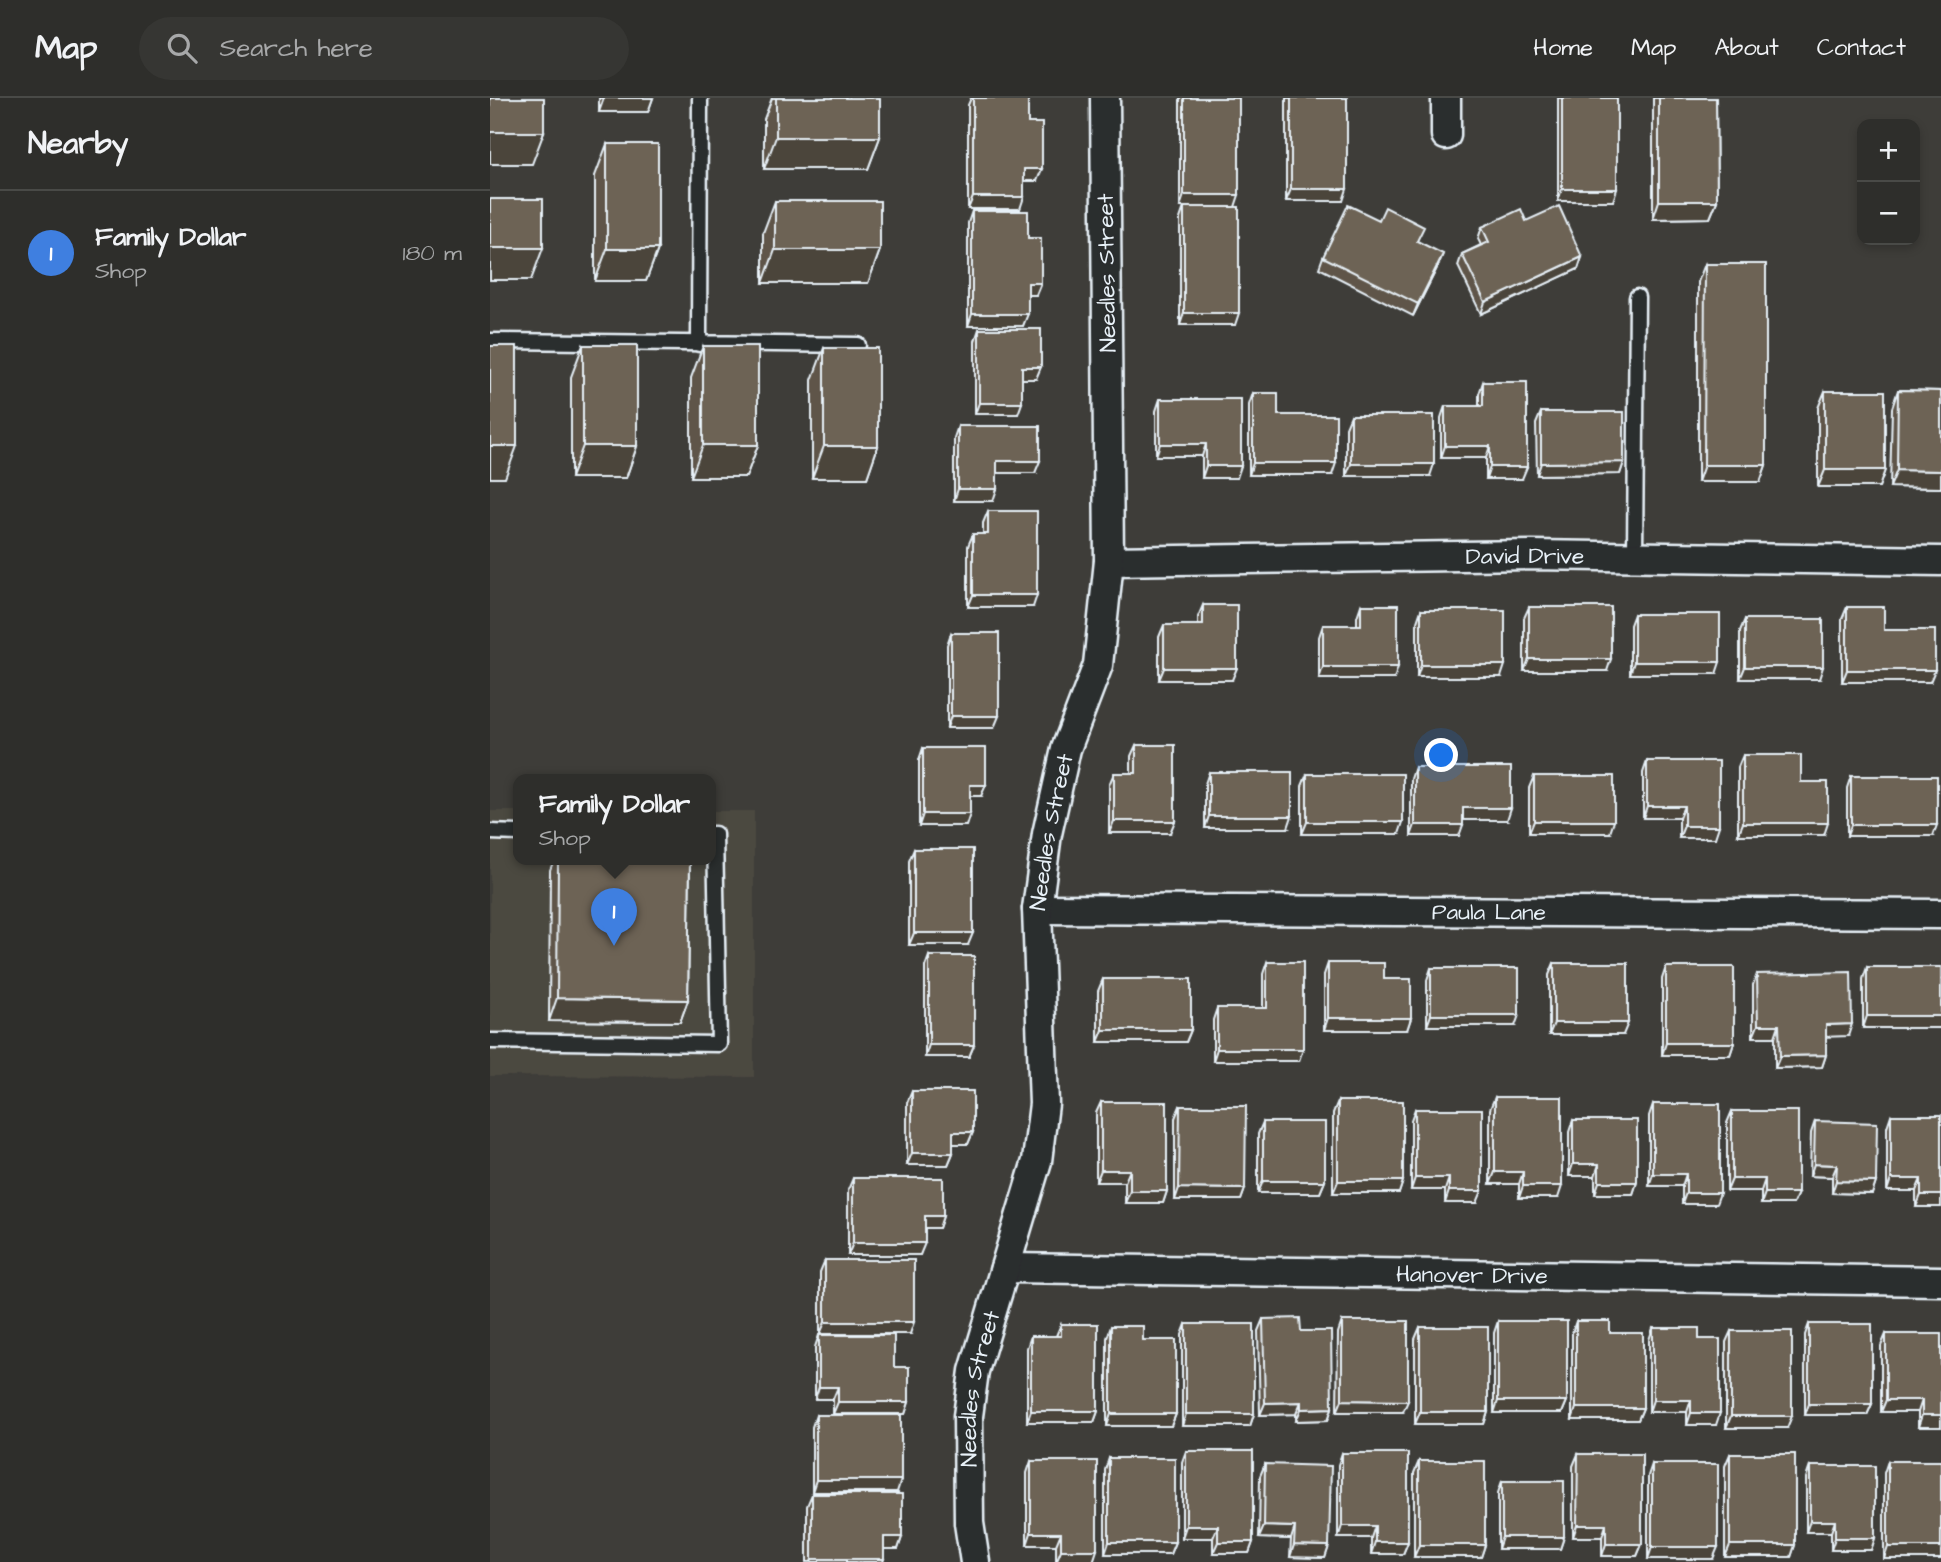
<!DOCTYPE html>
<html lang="en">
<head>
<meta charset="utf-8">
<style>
  body { margin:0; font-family:"Architects Daughter",sans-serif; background:#363633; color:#f1f3f6 }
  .controls { position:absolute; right:21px; top:21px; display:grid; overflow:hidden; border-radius:14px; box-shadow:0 4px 10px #0003 }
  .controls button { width:63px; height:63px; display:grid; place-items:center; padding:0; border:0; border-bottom:2px solid #494a47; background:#2e2e2b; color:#f1f3f6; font:35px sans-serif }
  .you { position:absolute; left:952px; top:658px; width:24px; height:24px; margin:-18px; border:5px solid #fff; border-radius:50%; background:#1a73e8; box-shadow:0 0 0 10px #1a73e833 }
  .badge { display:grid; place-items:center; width:46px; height:46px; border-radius:50%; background:#8abfa5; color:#fff; font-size:23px; font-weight:700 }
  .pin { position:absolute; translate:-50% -58px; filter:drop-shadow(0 2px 4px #0008) }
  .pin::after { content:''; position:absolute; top:37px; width:24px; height:21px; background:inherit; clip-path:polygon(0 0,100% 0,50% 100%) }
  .popup { position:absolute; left:23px; top:676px; width:203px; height:91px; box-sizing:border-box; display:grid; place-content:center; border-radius:14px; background:#2e2e2b; filter:drop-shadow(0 2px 5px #0005); font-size:23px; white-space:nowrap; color:#a7a8a9 }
  .popup b { font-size:26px; color:#f1f3f6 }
  .popup::after { content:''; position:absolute; left:50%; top:100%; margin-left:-14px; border:14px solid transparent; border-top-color:#2e2e2b }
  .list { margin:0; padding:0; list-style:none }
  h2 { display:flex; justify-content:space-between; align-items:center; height:91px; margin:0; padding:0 28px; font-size:30px }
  h2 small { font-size:23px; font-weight:400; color:#a7a8a9 }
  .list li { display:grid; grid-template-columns:46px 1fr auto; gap:21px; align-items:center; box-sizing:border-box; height:126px; padding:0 28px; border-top:2px solid #494a47 }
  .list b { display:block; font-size:26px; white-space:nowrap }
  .list p { margin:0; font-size:23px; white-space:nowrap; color:#a7a8a9 }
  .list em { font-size:23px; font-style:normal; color:#a7a8a9 }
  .icon { flex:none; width:38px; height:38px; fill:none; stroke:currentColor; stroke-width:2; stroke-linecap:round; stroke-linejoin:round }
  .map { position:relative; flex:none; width:1451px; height:1464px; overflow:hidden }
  header { display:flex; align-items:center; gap:42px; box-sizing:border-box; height:98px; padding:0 35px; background:#2e2e2b; border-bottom:2px solid #494a47 }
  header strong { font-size:33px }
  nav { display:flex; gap:38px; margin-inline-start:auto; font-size:24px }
  .search { width:490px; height:63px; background:#363633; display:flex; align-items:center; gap:18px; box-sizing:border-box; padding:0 24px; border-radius:38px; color:#a7a8a9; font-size:26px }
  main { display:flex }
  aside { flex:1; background:#2e2e2b }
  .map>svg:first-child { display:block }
  .built { fill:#4c4841 }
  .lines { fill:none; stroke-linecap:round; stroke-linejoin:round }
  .service-casing { stroke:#e8f1f8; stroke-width:19 }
  .minor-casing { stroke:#e8f1f8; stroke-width:33 }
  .service { stroke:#2a2d2e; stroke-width:14 }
  .minor { stroke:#2a2d2e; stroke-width:28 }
  .wall { fill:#5e5548; stroke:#e8f1f8; stroke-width:2 }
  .shaded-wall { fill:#4c453b; stroke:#e8f1f8; stroke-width:2 }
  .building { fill:#6d6354; stroke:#e8f1f8; stroke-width:2 }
  .labels { text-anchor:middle; stroke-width:5; stroke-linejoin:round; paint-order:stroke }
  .street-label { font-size:23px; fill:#e8f1f8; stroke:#2a2d2e }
</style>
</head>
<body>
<header>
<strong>Map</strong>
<div class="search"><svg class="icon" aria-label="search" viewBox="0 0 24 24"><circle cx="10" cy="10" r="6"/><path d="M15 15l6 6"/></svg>Search here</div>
<nav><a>Home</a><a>Map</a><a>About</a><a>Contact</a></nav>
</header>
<main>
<aside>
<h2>Nearby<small></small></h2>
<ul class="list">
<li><span class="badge" style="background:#3f7fe0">1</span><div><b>Family Dollar</b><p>Shop</p></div><em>180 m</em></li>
</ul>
</aside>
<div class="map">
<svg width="1451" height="1464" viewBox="0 0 1451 1464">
  <rect width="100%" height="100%" fill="#3e3d39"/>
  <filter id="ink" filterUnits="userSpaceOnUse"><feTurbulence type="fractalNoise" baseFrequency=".0143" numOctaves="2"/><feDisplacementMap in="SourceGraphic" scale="14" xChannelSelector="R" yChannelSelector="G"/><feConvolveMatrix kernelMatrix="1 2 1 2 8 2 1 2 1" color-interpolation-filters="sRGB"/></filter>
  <g filter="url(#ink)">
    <path class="built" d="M0 713H28V762H220V713H264V979L0 978Z"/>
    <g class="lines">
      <defs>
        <path id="service" d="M0 243 368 247
          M209 246 210 0
          M1145 458 1147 199
          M0 734 28 735
          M0 943 229 946 225 736H220"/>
        <g id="minor">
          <path d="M956 0V37"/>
          <path id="s1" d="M619 463 1042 457 1451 463"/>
          <path id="s2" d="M547 811 1451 816"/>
          <path id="s3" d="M515 1170 1451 1183"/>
          <path id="s4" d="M485 1464 479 1425 478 1318 484 1273 547 1063 554 1006 547 811 557 736 576 651 608 567 619 463 615 0"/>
        </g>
      </defs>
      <use href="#service" class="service-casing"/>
      <use href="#minor" class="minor-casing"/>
      <use href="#service" class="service"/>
      <use href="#minor" class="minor"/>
    </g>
    <path class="wall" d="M109 0H163L158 14H109Z
      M282 0H390V39L378 71H274V21Z
      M481 0H538V25L547 83H534L530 111H478V7Z
      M690 0H749L745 109V227H690V121L694 109H690Z
      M796 0H857L853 103H796Z
      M1068 0H1127L1123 103H1068Z
      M1163 0H1226L1227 103 1220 120 1163 121Z
      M117 46 168 151 156 183H105V78Z
      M285 103 390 152 378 185H273V135Z
      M482 113 538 140 546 197H538L533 228H478V125Z
      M1036 123 1092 159 1088 171 991 216 968 168 972 156 991 147 988 141 992 129Z
      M928 144 948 168 923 218 829 170 833 159Z
      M1215 166 1276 367 1270 384H1208V184Z
      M489 231 546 281H532L528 316H485V243Z
      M93 247 147 348 136 380H81V279Z
      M213 248 268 347 256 379H201V280Z
      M334 250 388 348 377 380H322V282Z
      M993 284 1032 381H996V360H951V320L955 308H989V296Z
      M1408 292 1451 293V390L1400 389 1402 310Z
      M1335 293 1395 372 1389 389H1328V310Z
      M763 295 788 317 842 377H759V307Z
      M670 301H751L747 380H712V358H666V313Z
      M1051 314 1134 364 1130 376 1047 377 1046 326Z
      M861 317 940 378H856V329Z
      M468 328 545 375H507L503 403H464V340Z
      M498 413 543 509H478V448L483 436H493V425Z
      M713 507 742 582H669V539L674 527H708V519Z
      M871 507 904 581H829V539L833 527H867V519Z
      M1039 509 1117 573H1034V520Z
      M1357 509 1394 532 1440 584H1352V521Z
      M931 512 1011 579H927V524Z
      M1144 516 1226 576H1140V527Z
      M1255 521 1329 581H1250V533Z
      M461 535 504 630H457V547Z
      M646 647 680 735H619V687L624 675H641V658Z
      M433 650 491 698H480L476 728H429V662Z
      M1253 657 1311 684 1334 737H1248V669Z
      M1157 663 1225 740H1189V720H1153V675Z
      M925 669 1017 722H973L969 738H921V681Z
      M719 674 798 730H715V686Z
      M817 676 909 736H812V688Z
      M1044 678 1120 735H1039V690Z
      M1361 678 1443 738H1357V690Z
      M424 751 478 847H419V763Z
      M64 762H200L198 902 190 924 59 923 60 772Z
      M439 858 484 947 479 959H435V869Z
      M777 864 809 963H723V922L727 910H773V876Z
      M838 865 921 920 917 932H834V877Z
      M1064 865 1133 937H1059V877Z
      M1176 869 1244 945 1240 957H1172V881Z
      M1377 869 1451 930H1373V881Z
      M941 870 1025 928H937V882Z
      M1267 876 1358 938H1336V957L1332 969 1285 970V939H1263V887Z
      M613 881 701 932 696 944H608V893Z
      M422 993 483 1034 478 1046H463V1055L458 1067H417V1005Z
      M1005 999 1068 1100H1029V1086H1000V1011Z
      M848 1003 913 1083 909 1095H843V1015Z
      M611 1004 677 1093 673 1105H635V1084H606V1015Z
      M1163 1006 1226 1106H1192V1088H1159V1018Z
      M690 1008 755 1091 751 1102H685V1020Z
      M925 1011 987 1105H955V1092H921V1022Z
      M1242 1013 1308 1095 1303 1106H1271V1093H1237V1025Z
      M1401 1017 1451 1109H1426V1093H1397V1029Z
      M1083 1022 1147 1084 1143 1096H1105V1078H1079V1034Z
      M1325 1023 1386 1084 1382 1096 1342 1095V1079L1320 1078 1321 1035Z
      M773 1024 835 1083 830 1095H768V1036Z
      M363 1080 453 1118 449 1130H435L430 1157H358V1092Z
      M335 1162 420 1236H330V1174Z
      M773 1221 811 1233 842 1310 838 1322 806 1323V1316L770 1317 768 1233Z
      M852 1223 913 1314H847L848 1235Z
      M1008 1223 1077 1303 1072 1315H1004V1235Z
      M1086 1223 1120 1235 1153 1310 1148 1322H1082V1235Z
      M571 1226 608 1313 604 1324H537V1250L541 1238H566Z
      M696 1226 764 1316 760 1328H692V1237Z
      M1319 1226 1382 1306 1377 1317H1315V1237Z
      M621 1228 653 1242 686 1316 681 1328H617V1240Z
      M930 1229 998 1314 994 1326H925V1241Z
      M1163 1230 1209 1241 1226 1327H1197V1314H1159V1242Z
      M1241 1233 1297 1330H1236V1244Z
      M1396 1236 1451 1329H1428V1314H1391V1248Z
      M329 1237 404 1269 419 1304 415 1316H343V1301H325V1249Z
      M326 1317 407 1394H322V1329Z
      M696 1353 763 1444 759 1455H723V1440H692V1364Z
      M852 1355 918 1444 913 1456H881V1440H848V1367Z
      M1088 1356 1152 1446 1147 1458H1112V1439H1083V1368Z
      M1240 1356 1305 1447 1301 1459H1235V1368Z
      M619 1360 685 1444 680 1456H615V1372Z
      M541 1363 603 1464H566V1447H537V1375Z
      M929 1363 995 1447 991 1459H924V1375Z
      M1398 1363 1451 1461H1394V1375Z
      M775 1366 839 1448 835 1460 800 1459 801 1441 769 1440 770 1378Z
      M1162 1366 1223 1461H1158V1378Z
      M1320 1368 1385 1440 1381 1452H1341V1434H1316V1380Z
      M1012 1383 1074 1439 1070 1451H1008V1395Z
      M322 1396 412 1439 408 1451H394L393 1464H317V1408Z"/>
    <path class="shaded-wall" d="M114 0H163L158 14H109Z
      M0 34H54L42 66H0Z
      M286 39H390L378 71H274Z
      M534 71H552L547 83H530Z
      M801 91H857L853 103H796Z
      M1072 91H1127L1123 103H1068Z
      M694 97H749L745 109H690Z
      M483 99H534L530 111H478Z
      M1169 103H1227L1220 120 1163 121Z
      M0 150H53L41 182H0Z
      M117 151H168L156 183H105Z
      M285 152H390L378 185H273Z
      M953 156 948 168 923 218 928 206Z
      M1092 159 1088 171 991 216 995 204Z
      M538 185H551L546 197H533Z
      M694 215H749L745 227H690Z
      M482 216H538L533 228H478Z
      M532 269H551L546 281H528Z
      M489 305H532L528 316H485Z
      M670 346H716L712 358H666Z
      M213 347H268L256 379H201Z
      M0 348H27L15 380H0Z
      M93 348H147L136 380H81Z
      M334 348H388L377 380H322Z
      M955 348H1000L996 360H951Z
      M507 363H550L545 375H503Z
      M1134 364 1130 376 1047 377 1051 365Z
      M763 365H846L842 377H759Z
      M861 366H944L940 378H856Z
      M1214 367H1276L1270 384H1208Z
      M716 368H751L747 380H712Z
      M1000 369H1037L1032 381H996Z
      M1335 372H1395L1389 389H1328Z
      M1407 372 1451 373V390L1400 389Z
      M468 391H507L503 403H464Z
      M483 497H547L543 509H478Z
      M1039 561H1121L1117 573H1034Z
      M1144 564H1230L1226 576H1140Z
      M931 567H1015L1011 579H927Z
      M833 569H908L904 581H829Z
      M1255 569H1333L1329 581H1250Z
      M674 570H747L742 582H669Z
      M1357 572H1445L1440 584H1352Z
      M461 618H509L504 630H457Z
      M480 687H496L491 698H476Z
      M1157 708H1194L1189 720H1153Z
      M973 710H1021L1017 722H969Z
      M433 716H480L476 728H429Z
      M719 718H802L798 730H715Z
      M624 723H685L680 735H619Z
      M1044 723H1124L1120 735H1039Z
      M817 724H913L909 736H812Z
      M1253 725H1338L1334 737H1248Z
      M925 727H973L969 738H921Z
      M1361 727H1447L1443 738H1357Z
      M1194 728H1229L1225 740H1189Z
      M424 835H483L478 847H419Z
      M67 900 198 902 190 924 59 923Z
      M941 917H1029L1025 928H937Z
      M1377 918H1451V930H1373Z
      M838 920H921L917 932H834Z
      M1064 925H1138L1133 937H1059Z
      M1362 926 1358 938 1332 939 1336 927Z
      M1268 927H1289L1285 939H1263Z
      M613 932H701L696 944H608Z
      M1176 945H1244L1240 957H1172Z
      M439 947H484L479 959H435Z
      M727 951H813L809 963H723Z
      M1336 957 1332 969 1285 970 1290 958Z
      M463 1034H483L478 1046H458Z
      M422 1055H463L458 1067H417Z
      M1083 1066H1109L1105 1078H1079Z
      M1324 1066 1347 1067 1342 1079 1320 1078Z
      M611 1072H640L635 1084H606Z
      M1005 1074H1033L1029 1086H1000Z
      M1163 1076H1196L1192 1088H1159Z
      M925 1080H959L955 1092H921Z
      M1242 1081H1275L1271 1093H1237Z
      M1401 1081H1431L1426 1093H1397Z
      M773 1083H835L830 1095H768Z
      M848 1083H913L909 1095H843Z
      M1346 1083 1386 1084 1382 1096 1342 1095Z
      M1109 1084H1147L1143 1096H1105Z
      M1033 1088H1072L1068 1100H1029Z
      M689 1090 755 1091 751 1102H685Z
      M640 1093H677L673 1105H635Z
      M959 1093H992L987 1105H955Z
      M1196 1095H1230L1226 1106H1192Z
      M1275 1095H1308L1303 1106H1271Z
      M1431 1097H1451V1109H1426Z
      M435 1118H453L449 1130H430Z
      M363 1145H435L430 1157H358Z
      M335 1224H424L420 1236H330Z
      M329 1289H348L343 1301H325Z
      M852 1302 918 1303 913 1314H847Z
      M1163 1302H1201L1197 1314H1159Z
      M1396 1302H1432L1428 1314H1391Z
      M1008 1303H1077L1072 1315H1004Z
      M348 1304H419L415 1316H343Z
      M811 1304 806 1316 770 1317 775 1305Z
      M1319 1306H1382L1377 1317H1315Z
      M842 1310 838 1322 806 1323 811 1311Z
      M1086 1310H1153L1148 1322H1082Z
      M541 1313H608L604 1324H537Z
      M930 1314H998L994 1326H925Z
      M1201 1315H1230L1226 1327H1197Z
      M621 1316H686L681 1328H617Z
      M696 1316H764L760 1328H692Z
      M1432 1317H1451V1329H1428Z
      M1241 1318H1302L1297 1330H1236Z
      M326 1382H411L407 1394H322Z
      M1320 1423H1345L1341 1434H1316Z
      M1087 1427H1116L1112 1439H1083Z
      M696 1428H728L723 1440H692Z
      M774 1428 805 1429 801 1441 769 1440Z
      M852 1428H885L881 1440H848Z
      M541 1435H571L566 1447H537Z
      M394 1439H412L408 1451H389Z
      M1012 1439H1074L1070 1451H1008Z
      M1345 1440H1385L1381 1452H1341Z
      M619 1444H685L680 1456H615Z
      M728 1444H763L759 1455H723Z
      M885 1444H918L913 1456H881Z
      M1116 1446H1152L1147 1458H1112Z
      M804 1447 839 1448 835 1460 800 1459Z
      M929 1447H995L991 1459H924Z
      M1240 1447H1305L1301 1459H1235Z
      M1162 1449H1228L1223 1461H1158Z
      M1398 1449H1451V1461H1394Z
      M571 1452H607L603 1464H566Z
      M322 1461H394L393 1464H321Z"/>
    <path class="building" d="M0 0H54V34H0Z
      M286 0H390V39H286Z
      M483 0H538V25H552V71H534V99H483Z
      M694 0H749V97H694Z
      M801 0H857V91H801Z
      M1072 0H1127V91H1072Z
      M1169 0H1226L1227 103H1169Z
      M117 46H168V151H117Z
      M0 101H53V150H0Z
      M285 103H390V152H285Z
      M858 107 889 122 895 109 934 129 927 143 953 156 928 206 833 159Z
      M1069 108 1092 159 995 204 972 156 999 144 992 129 1031 111 1036 123Z
      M694 109H749V215H694Z
      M482 113H538V140H551V185H538V216H482Z
      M1215 166H1276V367H1214Z
      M489 231H551V269H532V305H489Z
      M93 247H147V348H93Z
      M0 248H27V348H0Z
      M213 248H268V347H213Z
      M334 250H388V348H334Z
      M993 284H1037V369H1000V348H955V308H993Z
      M1408 292 1451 293V373L1407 372Z
      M1335 293H1395V372H1335Z
      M763 295H788V317H846V365H763Z
      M670 301H751V368H716V346H670Z
      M1051 314H1134V364L1051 365Z
      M861 317H944V366H861Z
      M468 328H550V363H507V391H468Z
      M498 413H547V497H483V436H498Z
      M713 507H747V570H674V527H713Z
      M871 507H908V569H833V527H871Z
      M1039 509H1121V561H1039Z
      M1357 509H1394V532H1445V572H1357Z
      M931 512H1015V567H931Z
      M1144 516H1230V564H1144Z
      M1255 521H1333V569H1255Z
      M461 535H509V618H461Z
      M646 647H685V723H624V675H646Z
      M433 650H496V687H480V716H433Z
      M1253 657H1311V684H1338V725H1253Z
      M1157 663H1229V728H1194V708H1157Z
      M925 669H1021V710H973V727H925Z
      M719 674H802V718H719Z
      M817 676H913V724H817Z
      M1044 678H1124V723H1044Z
      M1361 678H1447V727H1361Z
      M424 751H483V835H424Z
      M68 762H200L198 902 67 900Z
      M439 858H484V947H439Z
      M777 864H813V951H727V910H777Z
      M838 865H894V881H921V920H838Z
      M1064 865H1138V925H1064Z
      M1176 869H1244V945H1176Z
      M1377 869H1451V918H1377Z
      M941 870H1029V917H941Z
      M1361 874 1362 926 1336 927V957L1290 958 1289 927H1268L1267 876Z
      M613 881H701V932H613Z
      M422 993H483V1034H463V1055H422Z
      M1005 999H1072V1088H1033V1074H1005Z
      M848 1003H913V1083H848Z
      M611 1004H677V1093H640V1072H611Z
      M1163 1006H1230V1095H1196V1076H1163Z
      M690 1008H756L755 1091 689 1090Z
      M925 1011H992V1093H959V1080H925Z
      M1242 1013H1308V1095H1275V1081H1242Z
      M1401 1017H1451V1097H1431V1081H1401Z
      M1083 1022H1147V1084H1109V1066H1083Z
      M1325 1023 1387 1025 1386 1084 1346 1083 1347 1067 1324 1066Z
      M773 1024H835V1083H773Z
      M363 1080H453V1118H435V1145H363Z
      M335 1162H424V1224H335Z
      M810 1220 811 1233H841L842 1310 811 1311V1304L775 1305 773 1221Z
      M852 1223H918V1303L852 1302Z
      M1008 1223H1077V1303H1008Z
      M1086 1223H1120V1235H1153V1310H1086Z
      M571 1226H608V1313H541V1238H571Z
      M696 1226H764V1316H696Z
      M1319 1226H1382V1306H1319Z
      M621 1228H653V1242H686V1316H621Z
      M930 1229H998V1314H930Z
      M1163 1230H1209V1241H1230V1315H1201V1302H1163Z
      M1241 1233H1302V1318H1241Z
      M1396 1236H1451V1317H1432V1302H1396Z
      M329 1237H404V1269H419V1304H348V1289H329Z
      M326 1317H411V1382H326Z
      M696 1353H763V1444H728V1428H696Z
      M852 1355H918V1444H885V1428H852Z
      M1088 1356H1152V1446H1116V1427H1087Z
      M1240 1356H1305V1447H1240Z
      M619 1360H685V1444H619Z
      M541 1363H607V1452H571V1435H541Z
      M929 1363H995V1447H929Z
      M1398 1363H1451V1449H1398Z
      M775 1366 841 1368 839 1448 804 1447 805 1429 774 1428Z
      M1162 1366H1228V1449H1162Z
      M1320 1368H1385V1440H1345V1423H1320Z
      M1012 1383H1074V1439H1012Z
      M322 1396H412V1439H394V1461H322Z"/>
  </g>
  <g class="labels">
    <g class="street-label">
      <text transform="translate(616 175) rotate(-91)" y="8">Needles Street</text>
      <text dy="8" stroke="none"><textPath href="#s1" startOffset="416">David Drive</textPath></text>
      <text dy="8" stroke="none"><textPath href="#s4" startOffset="742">Needles Street</textPath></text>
      <text dy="8" stroke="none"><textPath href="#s2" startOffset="452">Paula Lane</textPath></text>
      <text dy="8" stroke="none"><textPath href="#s3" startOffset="467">Hanover Drive</textPath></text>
      <text dy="8" stroke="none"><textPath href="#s4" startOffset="175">Needles Street</textPath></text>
    </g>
  </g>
</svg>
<div class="controls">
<button>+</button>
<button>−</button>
</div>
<div class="you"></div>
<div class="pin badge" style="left:124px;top:848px;background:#3f7fe0">1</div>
<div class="popup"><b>Family Dollar</b>Shop</div>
</div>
</main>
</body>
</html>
